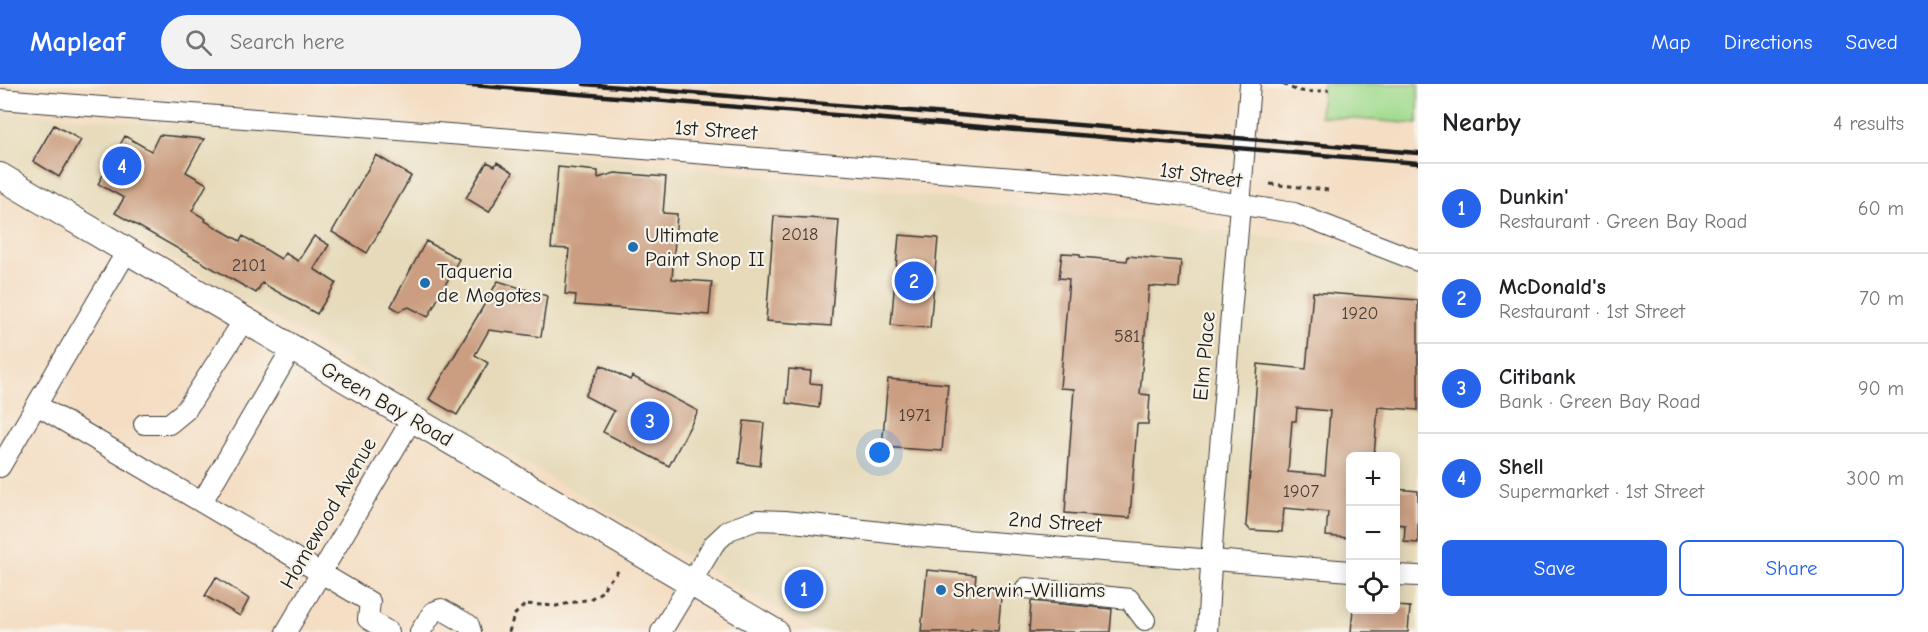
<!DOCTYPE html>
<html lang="en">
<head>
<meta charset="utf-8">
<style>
  body { margin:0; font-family:"Comic Neue",sans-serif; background:#f2f2f2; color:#202124 }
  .controls { position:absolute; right:18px; bottom:18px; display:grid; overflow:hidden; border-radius:9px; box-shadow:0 3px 15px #0003 }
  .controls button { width:54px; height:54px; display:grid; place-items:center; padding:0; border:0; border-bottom:2px solid #e0e0e0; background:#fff; color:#202124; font:30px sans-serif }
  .you { position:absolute; left:880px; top:369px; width:21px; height:21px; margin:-15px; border:4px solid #fff; border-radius:50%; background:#1a73e8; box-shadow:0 0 0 9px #1a73e833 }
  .badge { display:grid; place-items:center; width:39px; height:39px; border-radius:50%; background:#2563eb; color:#fff; font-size:20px; font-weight:700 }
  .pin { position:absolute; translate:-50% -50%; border:3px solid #fff; box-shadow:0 2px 6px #0006 }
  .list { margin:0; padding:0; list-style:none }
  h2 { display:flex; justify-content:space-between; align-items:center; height:78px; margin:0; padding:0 24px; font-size:26px }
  h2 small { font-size:20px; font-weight:400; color:#757577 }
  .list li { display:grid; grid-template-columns:39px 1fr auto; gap:18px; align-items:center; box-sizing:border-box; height:90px; padding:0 24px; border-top:2px solid #e0e0e0 }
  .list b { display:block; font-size:22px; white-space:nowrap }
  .list p { margin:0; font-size:20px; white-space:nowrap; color:#757577 }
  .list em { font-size:20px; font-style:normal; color:#757577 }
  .actions { display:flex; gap:12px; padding:18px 24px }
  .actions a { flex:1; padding:14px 0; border:2px solid #2563eb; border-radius:9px; text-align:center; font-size:21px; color:#2563eb }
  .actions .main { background:#2563eb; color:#fff }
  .icon { flex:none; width:33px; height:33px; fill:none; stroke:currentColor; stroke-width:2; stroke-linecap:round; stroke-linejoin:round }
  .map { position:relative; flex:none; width:1418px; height:548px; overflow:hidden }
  header { display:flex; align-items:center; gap:36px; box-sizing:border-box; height:84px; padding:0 30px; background:#2563eb; color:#fff }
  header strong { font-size:28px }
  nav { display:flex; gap:33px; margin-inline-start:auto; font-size:21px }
  .search { width:420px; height:54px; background:#f2f2f2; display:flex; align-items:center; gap:15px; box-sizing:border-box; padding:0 21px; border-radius:33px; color:#757577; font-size:22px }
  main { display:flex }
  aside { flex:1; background:#fff }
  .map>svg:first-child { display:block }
  .built { fill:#e6daba; fill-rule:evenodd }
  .green { fill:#a0db8e; stroke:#5e7c55; stroke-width:1.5 }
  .building { fill:#cb9e81; fill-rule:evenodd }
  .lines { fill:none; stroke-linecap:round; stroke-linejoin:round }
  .minor-casing { stroke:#3c3935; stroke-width:22 }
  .major-casing { stroke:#3c3935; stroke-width:28 }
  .path { stroke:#3c3935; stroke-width:3; stroke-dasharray:4.5 4.5; stroke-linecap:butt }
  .minor { stroke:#fff; stroke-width:20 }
  .major { stroke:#fff; stroke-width:26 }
  .rail { stroke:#1c1c1c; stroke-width:4.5 }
  .poi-dot { fill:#1f6fb2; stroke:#f7f3e8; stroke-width:2 }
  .labels { text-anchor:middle; stroke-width:4.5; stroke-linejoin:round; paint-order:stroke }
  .number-label { font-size:18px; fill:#483c35 }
  .street-label { font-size:21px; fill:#1c1c1c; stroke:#f7f3e8 }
  .poi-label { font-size:21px; fill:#1c1c1c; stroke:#f7f3e8; text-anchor:start }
</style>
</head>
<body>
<header>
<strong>Mapleaf</strong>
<div class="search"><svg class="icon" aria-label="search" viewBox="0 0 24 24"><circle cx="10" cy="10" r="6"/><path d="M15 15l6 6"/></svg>Search here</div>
<nav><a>Map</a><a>Directions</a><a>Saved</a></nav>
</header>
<main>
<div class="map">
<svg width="1418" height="548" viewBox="0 0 1418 548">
  <rect width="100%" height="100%" fill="#f7f3e8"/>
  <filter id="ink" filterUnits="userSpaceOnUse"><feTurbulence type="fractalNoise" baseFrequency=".0167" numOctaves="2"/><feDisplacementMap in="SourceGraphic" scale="12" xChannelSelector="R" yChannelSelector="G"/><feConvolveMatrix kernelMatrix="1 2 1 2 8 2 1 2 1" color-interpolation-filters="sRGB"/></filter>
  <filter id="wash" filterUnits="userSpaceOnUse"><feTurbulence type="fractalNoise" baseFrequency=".008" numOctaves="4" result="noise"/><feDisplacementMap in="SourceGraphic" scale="24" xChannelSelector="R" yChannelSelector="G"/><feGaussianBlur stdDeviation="1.35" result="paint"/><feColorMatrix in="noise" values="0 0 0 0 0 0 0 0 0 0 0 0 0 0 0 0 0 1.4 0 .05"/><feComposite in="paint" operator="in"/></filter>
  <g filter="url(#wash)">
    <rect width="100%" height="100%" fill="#f4ddc2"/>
    <path class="built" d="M0 28 581 71 1262 152 1418 172V548H817L0 75ZM1350 372H1396V526H1350Z"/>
    <path class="green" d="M1323 0H1418V40L1320 32Z"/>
    <g id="blocks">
      <path class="building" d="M54 41 81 56 59 93 33 77Z
        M159 51 204 55 186 88 207 100 192 127 206 135 205 137 240 157 243 152 281 175 285 169 298 177 314 152 329 161 314 185 336 199 317 230 262 199 256 209 115 129 124 114 98 100 125 52 151 67Z
        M376 71 411 92 367 169 332 148Z
        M487 78 495 82 497 78 513 88 489 128 466 114Z
        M558 83 598 87V94L615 89 666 93 663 129 677 130 672 195 712 198 709 231 575 221 576 211 565 210 569 165 551 164Z
        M774 132 839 136 831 242 766 237Z
        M899 151 938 154 930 244 891 241Z
        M426 157 459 175 428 233 409 223 399 227 391 222Z
        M1062 169 1080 170V173L1127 177 1128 172 1181 177 1179 204 1149 202 1140 310 1150 311 1148 340H1137L1130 434 1065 429 1074 305 1060 304 1069 195 1059 194Z
        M498 197 547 212 541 253 489 246 475 271 488 279 457 331 429 315Z
        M1313 208 1418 216V326L1378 323 1374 372H1350V454L1326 452 1328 428 1284 424 1282 448 1250 446 1246 441 1258 280 1306 285ZM1297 324 1330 327 1325 391 1288 388 1292 337H1296Z
        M601 281 630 296 632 292 698 327 669 382 603 348 614 327 585 312Z
        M789 285 811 287 810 299 821 300 819 324 786 319Z
        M888 295 948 300 942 367 882 363Z
        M744 337 764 339 760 382 739 379Z
        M1395 405 1418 407V459L1404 458 1405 441 1395 440Z
        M927 486 976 491 975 500 1002 503 998 547 971 545 970 548H921Z
        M795 488 823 504 813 523 784 507Z
        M216 493 249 515 240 532 205 512Z
        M1031 517 1112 525 1110 548H1029Z
        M1395 522 1410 523 1408 548H1351L1353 525H1395Z"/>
    </g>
  </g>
  <g filter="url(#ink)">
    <use href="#blocks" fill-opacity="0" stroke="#3c3935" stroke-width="1.5"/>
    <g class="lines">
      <defs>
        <path id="minor" d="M0 15 1080 99 1179 111 1294 129 1418 177
          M37 321 370 518 368 535 389 548
          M144 340H169L186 326 244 236
          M0 383 127 167
          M202 418 292 264
          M1396 491 1418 492
          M1026 504 1129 515 1145 536
          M286 548 412 335
          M420 548 433 528 441 525 469 541 471 548
          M661 548 714 460 729 446 757 436 785 437 916 452 1350 487
          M1207 548 1213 448 1250 0"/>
        <path id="major" d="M0 92 775 548"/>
      </defs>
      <use href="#minor" class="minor-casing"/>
      <use href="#major" class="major-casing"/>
      <path class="path" d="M1283 0C1299 10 1311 8 1329 6
        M1270 100 1328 106
        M509 548 514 531 526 520 556 522 590 515 603 507 606 500 620 485"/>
      <use href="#minor" class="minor"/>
      <use href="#major" class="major"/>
      <path class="rail" d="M459 0 1418 79
        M584 0 1418 69"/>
    </g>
  </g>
  <g class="poi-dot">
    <circle cx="633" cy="163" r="6"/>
    <circle cx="425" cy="199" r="6"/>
    <circle cx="941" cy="506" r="6"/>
  </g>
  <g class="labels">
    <g class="number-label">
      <text x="800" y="156">2018</text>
      <text x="249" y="187">2101</text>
      <text x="1360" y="235">1920</text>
      <text x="1127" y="258">581</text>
      <text x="915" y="337">1971</text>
      <text x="1301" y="413">1907</text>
    </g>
    <g class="street-label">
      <text transform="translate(716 46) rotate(4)" y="7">1st Street</text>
      <text transform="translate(1201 91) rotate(8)" y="7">1st Street</text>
      <text transform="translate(1204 272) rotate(-85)" y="7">Elm Place</text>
      <text transform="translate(387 320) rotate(30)" y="7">Green Bay Road</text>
      <text transform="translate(328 429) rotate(-60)" y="7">Homewood Avenue</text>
      <text transform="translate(1055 438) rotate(4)" y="7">2nd Street</text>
    </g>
    <g class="poi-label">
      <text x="645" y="158">Ultimate<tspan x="645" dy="24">Paint Shop II</tspan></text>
      <text x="437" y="194">Taqueria<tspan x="437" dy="24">de Mogotes</tspan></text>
      <text x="953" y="513">Sherwin-Williams</text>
    </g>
  </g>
</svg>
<div class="controls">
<button>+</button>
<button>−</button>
<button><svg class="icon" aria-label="locate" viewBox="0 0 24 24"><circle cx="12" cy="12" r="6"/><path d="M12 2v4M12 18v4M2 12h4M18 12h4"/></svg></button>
</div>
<div class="you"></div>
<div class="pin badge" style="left:804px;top:505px">1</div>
<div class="pin badge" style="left:914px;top:197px">2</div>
<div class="pin badge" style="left:650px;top:337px">3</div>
<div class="pin badge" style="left:122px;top:82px">4</div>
</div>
<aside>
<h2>Nearby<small>4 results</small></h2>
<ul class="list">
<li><span class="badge">1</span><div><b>Dunkin'</b><p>Restaurant · Green Bay Road</p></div><em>60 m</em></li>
<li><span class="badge">2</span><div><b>McDonald's</b><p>Restaurant · 1st Street</p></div><em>70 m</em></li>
<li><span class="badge">3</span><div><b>Citibank</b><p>Bank · Green Bay Road</p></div><em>90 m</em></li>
<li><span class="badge">4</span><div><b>Shell</b><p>Supermarket · 1st Street</p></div><em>300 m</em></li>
</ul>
<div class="actions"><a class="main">Save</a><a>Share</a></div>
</aside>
</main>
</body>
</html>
